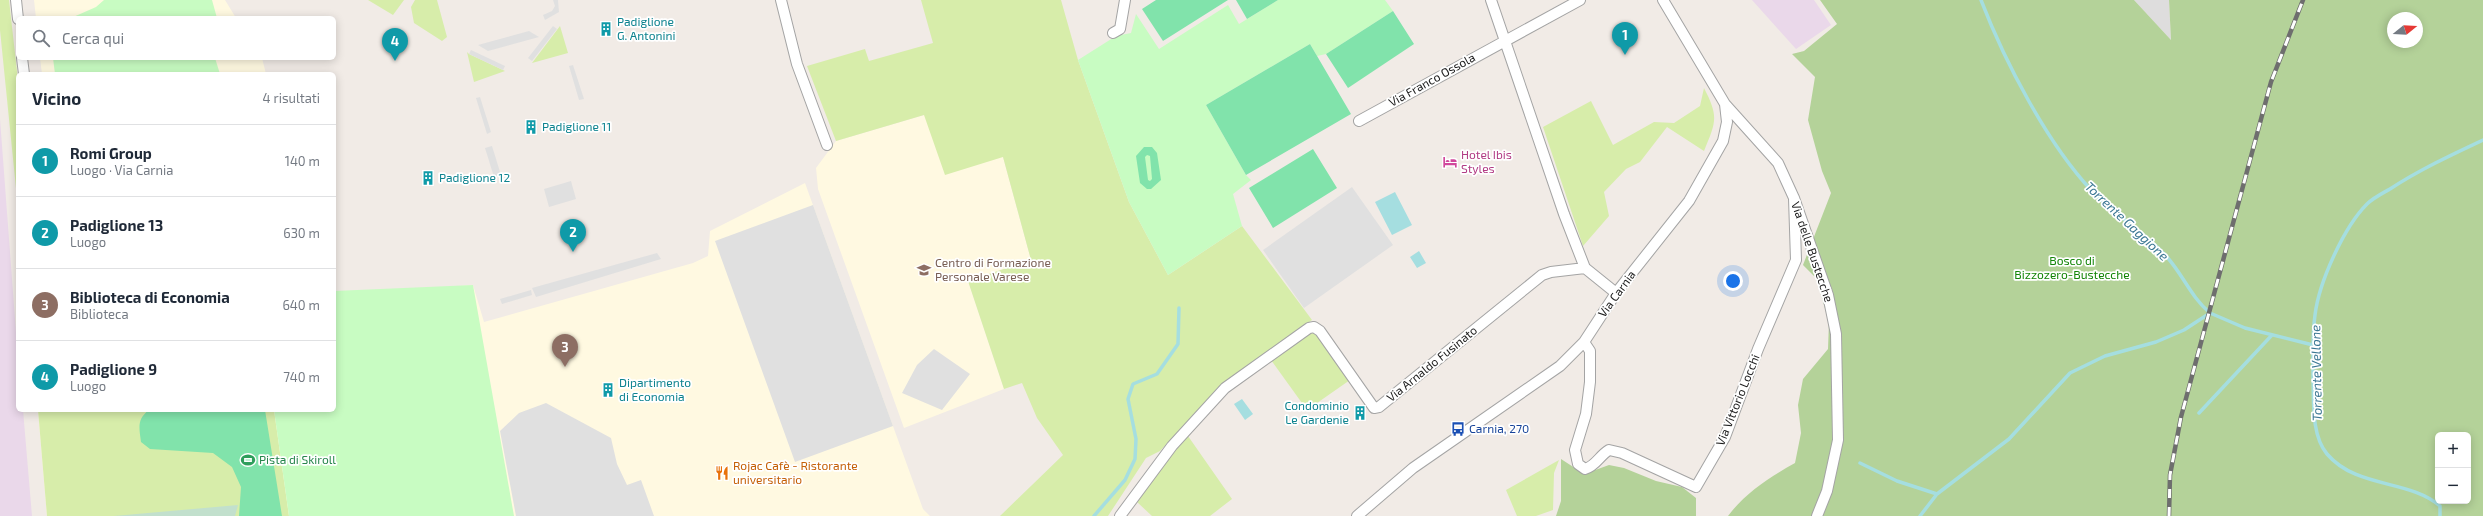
<!DOCTYPE html>
<html lang="it">
<head>
<meta charset="utf-8">
<style>
  body { margin:0; font-family:"Exo 2",sans-serif; background:#f2f2f3; color:#1f2937 }
  .controls { position:absolute; right:12px; bottom:12px; display:grid; overflow:hidden; border-radius:6px; box-shadow:0 2px 10px #0003 }
  .controls button { width:36px; height:36px; display:grid; place-items:center; padding:0; border:0; border-bottom:1px solid #e0e1e3; background:#fff; color:#1f2937; font:20px sans-serif }
  .compass { position:absolute; left:2387px; top:12px; width:36px; height:36px; border-radius:50%; background:#fff; box-shadow:0 2px 10px #0003; rotate:72deg }
  .you { position:absolute; left:1733px; top:281px; width:14px; height:14px; margin:-10px; border:3px solid #fff; border-radius:50%; background:#1a73e8; box-shadow:0 0 0 6px #1a73e833 }
  .badge { display:grid; place-items:center; width:26px; height:26px; border-radius:50%; background:#d00026; color:#fff; font-size:13px; font-weight:700 }
  .pin { position:absolute; translate:-50% -33px; filter:drop-shadow(0 1px 2px #0008) }
  .pin::after { content:''; position:absolute; top:21px; width:14px; height:12px; background:inherit; clip-path:polygon(0 0,100% 0,50% 100%) }
  .list { margin:0; padding:0; list-style:none }
  h2 { display:flex; justify-content:space-between; align-items:center; height:52px; margin:0; padding:0 16px; font-size:17px }
  h2 small { font-size:13px; font-weight:400; color:#747a83 }
  .list li { display:grid; grid-template-columns:26px 1fr auto; gap:12px; align-items:center; box-sizing:border-box; height:72px; padding:0 16px; border-top:1px solid #e0e1e3 }
  .list b { display:block; font-size:15px; white-space:nowrap }
  .list p { margin:0; font-size:13px; white-space:nowrap; color:#747a83 }
  .list em { font-size:13px; font-style:normal; color:#747a83 }
  .icon { flex:none; width:22px; height:22px; fill:none; stroke:currentColor; stroke-width:2; stroke-linecap:round; stroke-linejoin:round }
  .map { position:relative; flex:none; width:2483px; height:516px; overflow:hidden }
  .search { position:absolute; background:#fff; box-shadow:0 2px 10px #0003; left:16px; top:16px; width:320px; height:44px; display:flex; align-items:center; gap:10px; box-sizing:border-box; padding:0 14px; border-radius:6px; color:#747a83; font-size:15px }
  .panel { position:absolute; background:#fff; box-shadow:0 2px 10px #0003; left:16px; top:72px; width:320px; height:340px; border-radius:6px }
  .map>svg:first-child { display:block }
  .residential { fill:#dedddd }
  .industrial { fill:#ead8ea }
  .education { fill:#fff9e1 }
  .grass { fill:#d7edaa }
  .forest { fill:#b4d299; fill-rule:evenodd }
  .wetland { fill:#c2e0cd }
  .park { fill:#c8fcc2 }
  .pitch { fill:#81e3ab; fill-rule:evenodd }
  .parking { fill:#e0e0e0 }
  .water { fill:#a5dee0 }
  .lines { fill:none; stroke-linecap:round; stroke-linejoin:round }
  .stream { stroke:#a5dee0; stroke-width:3.5 }
  .street-casing { stroke:#a4a4a4; stroke-width:12 }
  .street { stroke:#fff; stroke-width:10 }
  .rail-casing { stroke:#6e6e6e; stroke-width:4.5 }
  .rail { stroke:#fff; stroke-width:3; stroke-dasharray:9; stroke-linecap:butt }
  .labels { text-anchor:middle; stroke-width:3.5; stroke-linejoin:round; paint-order:stroke }
  .culture-label { font-size:12px; fill:#0d838f; stroke:#fff; text-anchor:start }
  .street-label { font-size:12px; fill:#202020; stroke:#fff }
  .hotel-label { font-size:12px; fill:#b23c85; stroke:#fff; text-anchor:start }
  .park-label { font-size:12px; fill:#138507; stroke:#fff }
  .education-label { font-size:12px; fill:#785e54; stroke:#fff; text-anchor:start }
  .transit-label { font-size:12px; fill:#164399; stroke:#fff; text-anchor:start }
  .leisure-label { font-size:12px; fill:#27864d; stroke:#fff; text-anchor:start }
  .food-label { font-size:12px; fill:#c56008; stroke:#fff; text-anchor:start }
  .water-label { font-size:13px; font-style:italic; fill:#3c7894; stroke:#fff }
</style>
</head>
<body>
<div class="map">
<svg width="2483" height="516" viewBox="0 0 2483 516">
  <rect width="100%" height="100%" fill="#f1ebe6"/>
  <path class="residential" d="M2134 0H2169L2171 40Z"/>
  <path class="industrial" d="M1752 0H1814L1831 25 1796 49Z
    M0 119 18 359V410H23L32 516H0Z"/>
  <path class="education" d="M34 0H225L236 18H36Z
    M40 58H262L266 74H42Z
    M924 115 1003 157 1031 260 968 281 1004 389 904 428 818 189 816 168 836 141Z
    M805 183 923 509 930 516H47L38 410H334V295L473 285 484 322 693 263 708 256 710 231Z"/>
  <path class="grass" d="M0 0H9L18 80V208L0 30Z
    M368 0H404L393 15Z
    M415 0H437L447 37 442 41 414 23 411 7Z
    M921 0H1061L1078 60 1129 202 1168 275 1242 226 1312 320 1218 388 1160 451 1146 458 1108 516H1000L1063 455 1037 418 1022 383 1004 389 968 281 1031 260 1003 157 945 175 924 115 836 141 807 66 865 49 869 61 933 43Z
    M560 26 568 53 532 63Z
    M467 52 469 54 505 71 474 82Z
    M1704 88C1719 117 1716 122 1704 151L1667 127 1640 162 1626 169 1604 192 1609 216 1583 246 1543 127 1591 101 1613 145 1654 122 1674 123 1700 106Z
    M1312 333 1319 335 1350 380 1307 410 1271 360 1304 336Z
    M38 410H274L289 516H47Z
    M1188 436 1232 499 1210 516H1152L1137 502 1159 470Z
    M1559 460 1554 473 1553 510 1536 516H1517L1506 490Z"/>
  <path class="forest" d="M1820 0H2134L2171 40 2169 0H2483V516H1728C1745 493 1770 477 1795 463L1801 433 1798 405 1803 379 1828 349 1829 322 1816 278 1803 265 1831 193 1822 171 1808 120 1815 77 1792 54 1804 51 1837 24ZM2393 18H2417V42H2393ZM2438 435H2468V501H2438Z
    M1561 459 1581 472 1587 473 1609 465 1624 468 1656 481 1682 487 1696 498V516H1556L1561 501Z"/>
  <path class="wetland" d="M238 505 235 516H114Z"/>
  <path class="park" d="M104 0H212L217 18H71L96 7Z
    M1278 0H1385L1393 11 1326 54 1317 56 1310 44 1206 105 1246 175 1251 180 1233 194 1242 226 1168 275 1129 202 1078 60 1116 36 1131 33 1136 14 1159 49 1228 5 1239 24Z
    M53 58H215L220 74H55Z
    M473 285 514 516H289L274 410H334V291Z"/>
  <path class="pitch" d="M1156 0H1228L1163 41 1142 9Z
    M1236 0H1278L1247 19Z
    M1393 11 1414 44 1348 88 1326 54Z
    M1310 44 1351 114 1246 175 1206 105Z
    M1144 147H1152L1157 153 1161 180 1151 189H1147L1140 183 1136 156ZM1147 155 1150 156 1152 179 1150 181 1148 180 1145 157Z
    M1313 149 1337 188 1273 228 1249 188Z
    M149 410H265L282 516H239L241 487 232 467 213 453 150 449 141 442C139 427 137 419 149 410Z"/>
  <path class="parking" d="M553 0H558L559 12 545 20 543 15 552 11 555 6Z
    M553 26 557 29 532 61 528 58Z
    M529 31 539 37 488 51 478 45Z
    M471 50 505 66 503 70 469 54Z
    M573 65 584 99 579 100 569 66Z
    M480 97 491 132 487 134 476 98Z
    M492 146 501 175 494 177 485 148Z
    M571 181 576 199 549 207 544 189Z
    M1352 187 1393 245 1304 308 1263 250Z
    M813 205 893 426 795 462 715 241Z
    M657 253 661 259 536 297 532 288Z
    M531 290 532 295 502 304 500 299Z
    M934 349 970 374 942 410 902 393 917 365Z
    M546 403 611 438 617 464 627 485 641 480 654 516H516L500 431 519 413Z"/>
  <path class="water" d="M1395 192 1412 225 1392 235 1375 202Z
    M1419 251 1426 263 1417 268 1410 257Z
    M1242 399 1253 414 1245 420 1234 404Z"/>
  <g class="lines">
    <path class="stream" d="M1981 0C2005 62 2047 143 2092 191 2115 215 2145 233 2167 257 2183 275 2191 297 2210 313
      M2199 413 2272 335
      M1860 463 1897 481 1937 494
      M1094 516 1125 480 1135 459 1136 439 1128 399 1133 384 1157 374 1178 344 1179 308
      M1920 516 1937 494 2009 439 2070 373 2105 356 2156 342 2184 330 2210 313 2245 328 2313 345
      M2440 516V506C2409 479 2357 489 2327 454 2311 435 2314 401 2313 378 2313 357 2312 336 2315 315 2319 282 2344 227 2367 204 2373 198 2383 193 2390 189 2419 170 2451 155 2483 140"/>
    <defs>
      <path id="street" d="M16 0 18 19
        M781 0 797 64 827 145
        M1491 0 1564 214 1585 268 1616 293
        M1113 33 1120 29 1125 0
        M22 58 24 74
        M1725 104 1778 163 1794 198 1828 295 1836 334 1838 440 1827 491 1817 516
        M1359 121 1580 0
        M1584 342 1590 351V382L1586 414 1575 450 1578 464 1585 469C1596 466 1599 456 1609 450L1622 453 1696 487 1725 437 1758 349 1796 260 1794 198
        M1120 516 1172 446 1225 388 1309 328 1314 327 1320 331 1374 408 1379 407 1542 275 1551 272 1585 268
        M1357 516 1413 468 1560 366 1584 342 1616 293 1689 201 1723 141 1727 122 1725 104 1663 0"/>
    </defs>
    <use href="#street" class="street-casing"/>
    <use href="#street" class="street"/>
    <defs>
      <path id="rail" d="M2169 516 2170 475 2181 417 2271 82 2303 0"/>
    </defs>
    <use href="#rail" class="rail-casing"/>
    <use href="#rail" class="rail"/>
  </g>
  <defs>
    <symbol id="building-bare" viewBox="-9 -9 18 18"><path d="M-4-6H4V6H1V3H-1V6H-4ZM-2.5-4.3h1.7v1.8h-1.7ZM.8-4.3h1.7v1.8H.8ZM-2.5-1h1.7V.8h-1.7ZM.8-1h1.7V.8H.8Z" fill="#0f9aa8" stroke="#fff" stroke-width="2.5" paint-order="stroke"/></symbol>
    <symbol id="hotel-bare" viewBox="-9 -9 18 18"><path d="M-6-4.5h1.5V1H6V5H4.5V3h-9V5H-6ZM-4 0a1.8 1.8 0 1 1 3.6 0ZM.5 0V-2.5h3Q6-2.5 6 0Z" fill="#d1479c" stroke="#fff" stroke-width="2.5" paint-order="stroke"/></symbol>
    <symbol id="school-bare" viewBox="-9 -9 18 18"><path d="M0-5L7-2L0 1L-7-2ZM-4 1L0 2.5L4 1V4Q0 6-4 4Z" fill="#8d6e63" stroke="#fff" stroke-width="2.5" paint-order="stroke"/></symbol>
    <symbol id="bus-bare" viewBox="-9 -9 18 18"><path d="M-5-6H5V4H4V6H2V4H-2V6H-4V4H-5ZM-3.5-4V0h7V-4ZM-3.5 1.2v1.5H-2V1.2ZM2 1.2v1.5H3.5V1.2Z" fill="#1a4fb4" stroke="#fff" stroke-width="2.5" paint-order="stroke"/></symbol>
    <symbol id="stadium-bare" viewBox="-9 -9 18 18"><path d="M0-5a6.5 5 0 1 0 0 10a6.5 5 0 1 0 0-10ZM-3.5-1.8h7v3.6h-7Z" fill="#2e9e5b" stroke="#fff" stroke-width="2.5" paint-order="stroke"/></symbol>
    <symbol id="restaurant-bare" viewBox="-9 -9 18 18"><path d="M-5-6h1v4h1v-4h1v4h1v-4h1v5L-1.5 .5V6h-2V.5L-5-1ZM5-6V6H3V1.5H1.5Q1.5-4 5-6Z" fill="#e8710a" stroke="#fff" stroke-width="2.5" paint-order="stroke"/></symbol>
  </defs>
  <g fill-rule="evenodd">
    <use href="#building-bare" x="596" y="19" width="20" height="20"/>
    <use href="#building-bare" x="521" y="117" width="20" height="20"/>
    <use href="#hotel-bare" x="1440" y="152" width="20" height="20"/>
    <use href="#building-bare" x="418" y="168" width="20" height="20"/>
    <use href="#school-bare" x="914" y="260" width="20" height="20"/>
    <use href="#building-bare" x="598" y="380" width="20" height="20"/>
    <use href="#building-bare" x="1350" y="403" width="20" height="20"/>
    <use href="#bus-bare" x="1448" y="419" width="20" height="20"/>
    <use href="#stadium-bare" x="238" y="450" width="20" height="20"/>
    <use href="#restaurant-bare" x="712" y="463" width="20" height="20"/>
  </g>
  <g class="labels">
    <g class="culture-label">
      <text x="617" y="26">Padiglione<tspan x="617" dy="14">G. Antonini</tspan></text>
      <text x="542" y="131">Padiglione 11</text>
      <text x="439" y="182">Padiglione 12</text>
      <text x="619" y="387">Dipartimento<tspan x="619" dy="14">di Economia</tspan></text>
      <text x="1349" y="410" text-anchor="end">Condominio<tspan x="1349" dy="14">Le Gardenie</tspan></text>
    </g>
    <g class="street-label">
      <text transform="translate(1432 80) rotate(-29)" y="4">Via Franco Ossola</text>
      <text transform="translate(1812 252) rotate(71)" y="4">Via delle Bustecche</text>
      <text transform="translate(1617 294) rotate(-54)" y="4">Via Carnia</text>
      <text transform="translate(1432 364) rotate(-39)" y="4">Via Arnaldo Fusinato</text>
      <text transform="translate(1738 400) rotate(-68)" y="4">Via Vittorio Locchi</text>
    </g>
    <g class="hotel-label">
      <text x="1461" y="159">Hotel Ibis<tspan x="1461" dy="14">Styles</tspan></text>
    </g>
    <g class="park-label">
      <text x="2072" y="265">Bosco di<tspan x="2072" dy="14">Bizzozero-Bustecche</tspan></text>
    </g>
    <g class="education-label">
      <text x="935" y="267">Centro di Formazione<tspan x="935" dy="14">Personale Varese</tspan></text>
    </g>
    <g class="transit-label">
      <text x="1469" y="433">Carnia, 270</text>
    </g>
    <g class="leisure-label">
      <text x="259" y="464">Pista di Skiroll</text>
    </g>
    <g class="food-label">
      <text x="733" y="470">Rojac Cafè - Ristorante<tspan x="733" dy="14">universitario</tspan></text>
    </g>
    <g class="water-label">
      <text transform="translate(2127 221) rotate(43)" y="5">Torrente Gaggione</text>
      <text transform="translate(2316 373) rotate(-91)" y="5">Torrente Vellone</text>
    </g>
  </g>
</svg>
<div class="controls">
<button>+</button>
<button>−</button>
</div>
<svg class="compass" viewBox="-18 -18 36 36"><path d="M0-13l5 13h-10z" fill="#e53935"/><path d="M0 13l5-13h-10z" fill="#747a83"/></svg>
<div class="you"></div>
<div class="pin badge" style="left:1625px;top:55px;background:#0f9aa8">1</div>
<div class="pin badge" style="left:573px;top:252px;background:#0f9aa8">2</div>
<div class="pin badge" style="left:565px;top:367px;background:#8d6e63">3</div>
<div class="pin badge" style="left:395px;top:61px;background:#0f9aa8">4</div>
<div class="search"><svg class="icon" aria-label="search" viewBox="0 0 24 24"><circle cx="10" cy="10" r="6"/><path d="M15 15l6 6"/></svg>Cerca qui</div>
<section class="panel">
<h2>Vicino<small>4 risultati</small></h2>
<ul class="list">
<li><span class="badge" style="background:#0f9aa8">1</span><div><b>Romi Group</b><p>Luogo · Via Carnia</p></div><em>140 m</em></li>
<li><span class="badge" style="background:#0f9aa8">2</span><div><b>Padiglione 13</b><p>Luogo</p></div><em>630 m</em></li>
<li><span class="badge" style="background:#8d6e63">3</span><div><b>Biblioteca di Economia</b><p>Biblioteca</p></div><em>640 m</em></li>
<li><span class="badge" style="background:#0f9aa8">4</span><div><b>Padiglione 9</b><p>Luogo</p></div><em>740 m</em></li>
</ul>
</section>
</div>
</body>
</html>
